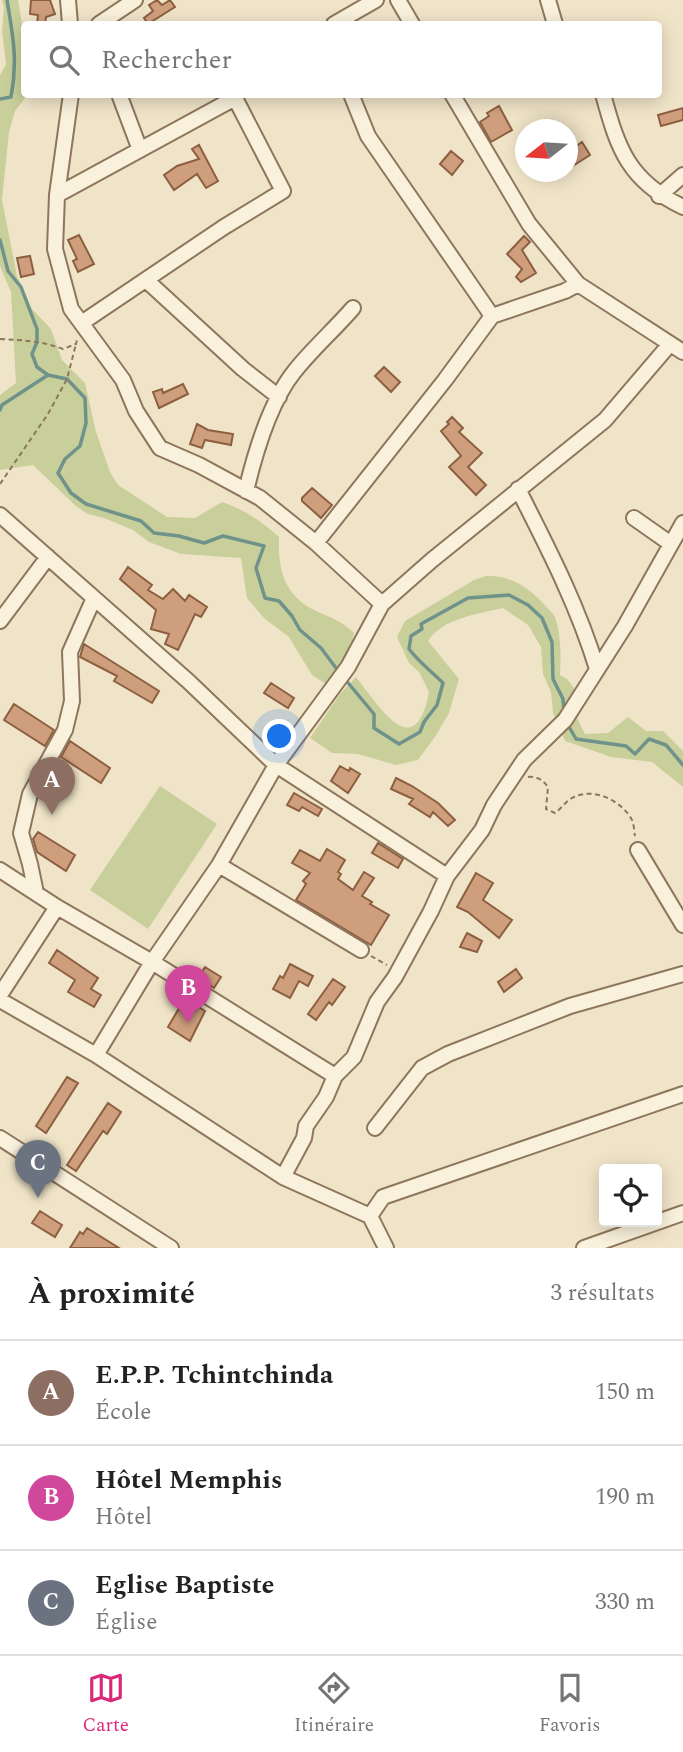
<!DOCTYPE html>
<html lang="fr">
<head>
<meta charset="utf-8">
<style>
  body { margin:0; font-family:Spectral,serif; background:#f2f2f2; color:#222 }
  .controls { position:absolute; right:21px; bottom:21px; display:grid; overflow:hidden; border-radius:7px; box-shadow:0 4px 18px #0003 }
  .controls button { width:63px; height:63px; display:grid; place-items:center; padding:0; border:0; border-bottom:2px solid #e0e0e0; background:#fff; color:#222; font:35px sans-serif }
  .compass { position:absolute; left:515px; top:119px; width:63px; height:63px; border-radius:50%; background:#fff; box-shadow:0 4px 18px #0003; rotate:253deg }
  .you { position:absolute; left:280px; top:737px; width:24px; height:24px; margin:-18px; border:5px solid #fff; border-radius:50%; background:#1a73e8; box-shadow:0 0 0 10px #1a73e833 }
  .badge { display:grid; place-items:center; width:46px; height:46px; border-radius:50%; background:#db2777; color:#fff; font-size:23px; font-weight:700 }
  .pin { position:absolute; translate:-50% -58px; filter:drop-shadow(0 2px 4px #0008) }
  .pin::after { content:''; position:absolute; top:37px; width:24px; height:21px; background:inherit; clip-path:polygon(0 0,100% 0,50% 100%) }
  .list { margin:0; padding:0; list-style:none }
  h2 { display:flex; justify-content:space-between; align-items:center; height:91px; margin:0; padding:0 28px; font-size:30px }
  h2 small { font-size:23px; font-weight:400; color:#767676 }
  .list li { display:grid; grid-template-columns:46px 1fr auto; gap:21px; align-items:center; box-sizing:border-box; height:105px; padding:0 28px; border-top:2px solid #e0e0e0 }
  .list b { display:block; font-size:26px; white-space:nowrap }
  .list p { margin:0; font-size:23px; white-space:nowrap; color:#767676 }
  .list em { font-size:23px; font-style:normal; color:#767676 }
  .icon { flex:none; width:38px; height:38px; fill:none; stroke:currentColor; stroke-width:2; stroke-linecap:round; stroke-linejoin:round }
  .map { position:relative; flex:none; width:683px; height:1248px; overflow:hidden }
  .search { position:absolute; background:#fff; box-shadow:0 4px 18px #0003; left:21px; right:21px; top:21px; height:77px; display:flex; align-items:center; gap:18px; box-sizing:border-box; padding:0 24px; border-radius:7px; color:#767676; font-size:26px }
  .sheet { height:406px; background:#fff }
  nav { display:flex; justify-content:space-around; align-items:center; box-sizing:border-box; height:98px; border-top:2px solid #e0e0e0; background:#fff; font-size:19px; color:#767676 }
  nav a { display:grid; justify-items:center; gap:4px }
  nav .on { color:#db2777 }
  .map>svg:first-child { display:block }
  .green { fill:#c9cf9b }
  .lines { fill:none; stroke-linecap:round; stroke-linejoin:round }
  .stream { stroke:#6f938a; stroke-width:3.5 }
  .building { fill:#cf9f7d; stroke:#8d5f41; stroke-width:2 }
  .minor-casing { stroke:#8d765c; stroke-width:18 }
  .path { stroke:#8d765c; stroke-width:2; stroke-dasharray:5 3.5; stroke-linecap:butt }
  .minor { stroke:#faf1dc; stroke-width:14 }
</style>
</head>
<body>
<div class="map">
<svg width="683" height="1248" viewBox="0 0 683 1248">
  <rect width="100%" height="100%" fill="#f0e4c8"/>
  <path class="green" d="M2 0H18L24 36 25 98 15 111 9 132 2 200 17 276 32 309 51 329 62 360 85 383 96 432 110 472 118 485 167 517 195 518 222 502C245 510 261 521 279 537 278 570 284 595 316 611 331 618 342 621 354 633L351 649 326 684 312 675 289 637 264 618 247 598 241 558 181 554 149 542 133 530 104 518 88 514 77 507 33 465 0 470V395L16 383 11 292 0 266V75L6 64 2 32 4 7Z
    M486 576C509 575 527 586 543 603 547 608 554 613 556 620 561 637 561 657 560 675L567 679 574 688C570 705 577 719 585 734L608 733 628 717 646 731H663L683 751V787L652 762 611 757 565 741 553 713 551 692 543 674 541 647 528 625 503 608C478 614 443 618 428 641L459 679 449 713 435 737 418 760 396 765 358 754 332 753 310 738 340 694 356 677C379 706 415 766 429 692L419 672 409 663 397 637 405 621 474 580Z
    M160 786 217 824 148 929 90 890Z"/>
  <g class="lines">
    <path class="stream" d="M0 99 11 97C18 61 13 36 7 0
      M0 240 8 271 21 287 37 329V342L32 354 37 367 48 375
      M0 410 2 405 48 375 67 379 85 398 86 423 80 446 65 459 58 473 71 493 86 504 141 521 154 533 179 536 204 543 223 536 264 546 256 568 265 598 279 601 292 616 300 630 321 648 339 672
      M344 678 374 714V728L399 744 420 732 424 722 437 705 443 683C431 671 419 662 409 649L411 636 422 629 421 624 468 598 509 595 528 605 542 618 552 642 553 679 563 699 564 711
      M568 725 576 739 626 746 635 754 649 739 666 745 683 765"/>
  </g>
  <path class="building" d="M31 0H50L55 14 46 17 45 24H37L38 15 30 14Z
    M157 0 162 5 170 0 175 7 148 24 144 18 153 11 149 5Z
    M499 106 512 130 491 142 480 122 489 116 487 113Z
    M683 108V120L661 126 658 115Z
    M582 142 590 155 568 169V152Z
    M199 145 218 181 206 188 197 174 174 190 164 175 177 166 199 159 192 149Z
    M451 151 463 161 452 175 440 164Z
    M79 235 94 264 78 272 73 261 77 259 68 240Z
    M524 236 530 242 522 250 536 273 521 282 516 277 522 269 507 254Z
    M30 256 34 274 21 277 17 258Z
    M384 367 400 382 391 392 375 376Z
    M183 384 188 394 159 408 153 392 162 389 163 393Z
    M452 417 463 428 459 432 482 453 468 467 486 485 476 495 449 467 461 456 441 431 449 424 447 422Z
    M197 424 208 430 233 434 231 445 205 440 202 448 190 444Z
    M312 488 332 505 321 518 302 501V498Z
    M128 567 152 585 148 590 163 599 173 589 185 601 189 595 207 607 201 617 195 614 178 650 165 644 169 634 151 629 156 610 120 579Z
    M84 644 159 691 152 703 114 681 117 676 80 657Z
    M271 683 294 698 288 708 264 693Z
    M14 704 54 730 45 746 4 720Z
    M70 741 110 768 101 783 61 757Z
    M340 766 349 771 350 768 360 774 348 793 331 781Z
    M396 778 412 786 438 803 455 820 448 826 433 812 430 817 409 804 413 799 391 789Z
    M294 793 322 809 318 816 302 807 299 811 287 805Z
    M38 832 75 855 66 871 37 852 33 839Z
    M378 843 403 859 398 868 372 853Z
    M327 849 345 860 338 872 341 874 338 879 353 890 364 872 374 878 362 896 372 902 370 904 389 915 371 945 296 900 306 884 303 881 310 873 292 863 300 850 320 861Z
    M476 873 493 883 483 900 512 920 499 938 468 912 457 907Z
    M467 933 482 941 477 952 460 947Z
    M57 950 98 978 91 989 101 995 94 1007 68 992 75 980 49 963Z
    M290 964 313 976 308 986 299 981 290 998 273 989 280 976 283 978Z
    M205 967 221 977 214 988 198 978Z
    M516 969 522 978 504 992 498 982Z
    M333 979 345 987 332 1005 329 1002 316 1020 308 1014Z
    M185 998 205 1011 190 1041 168 1027Z
    M67 1077 78 1083 46 1133 36 1126Z
    M108 1103 121 1112 107 1134 103 1131 76 1171 67 1165Z
    M40 1211 62 1225 55 1237 32 1223Z
    M87 1228 119 1248H70L80 1232 83 1234Z"/>
  <g class="lines">
    <defs>
      <path id="minor" d="M68 0 70 24
        M398 0 412 24
        M548 0 555 24
        M99 24 135 0
        M334 24 376 0
        M71 94 57 195 55 249 71 309 123 380 136 411 160 448 199 465 260 498 316 543 382 604
        M119 94 140 150
        M351 94 368 136 492 316
        M452 94 529 224 578 284 683 352
        M603 94C618 150 629 181 683 207
        M57 195 235 98 237 94
        M659 196 683 175
        M146 280 243 369 279 397
        M83 322 224 227 283 191 235 98
        M518 489C548 548 578 606 597 669
        M246 491C255 453 270 402 294 372 312 349 334 330 353 308
        M0 515 188 681 276 765 447 876
        M634 518 671 544
        M316 543 445 380 492 316 565 291 578 284
        M0 621 48 557
        M638 850 683 925
        M219 865 361 950
        M0 870 57 907 152 962 335 1076
        M36 893 30 864 21 833 30 794 65 730 72 701 70 652 94 598
        M0 995 57 907
        M0 1000 96 1055 283 1177 370 1216
        M96 1055 152 962 219 865 276 765 348 667 382 604 432 560 605 420 670 344
        M375 1128 422 1068 448 1054 570 1006 683 974
        M0 1138 171 1248
        M283 1177 304 1138 306 1126 326 1097 335 1076 354 1057 377 1002 395 977 431 911 447 876 482 830 494 805 524 760 565 720 625 626 683 523
        M386 1248 370 1216 383 1197 683 1094
        M584 1248 683 1213"/>
    </defs>
    <use href="#minor" class="minor-casing"/>
    <path class="path" d="M0 339C22 340 42 341 63 349L76 344 77 340
      M0 484 48 414 67 379 76 344
      M528 777C537 776 543 780 548 787L546 809 555 813C561 809 566 801 572 798 593 786 622 801 632 820 634 824 634 831 635 836
      M371 956 387 965"/>
    <use href="#minor" class="minor"/>
  </g>
</svg>
<div class="controls">
<button><svg class="icon" aria-label="locate" viewBox="0 0 24 24"><circle cx="12" cy="12" r="6"/><path d="M12 2v4M12 18v4M2 12h4M18 12h4"/></svg></button>
</div>
<svg class="compass" viewBox="-18 -18 36 36"><path d="M0-13l5 13h-10z" fill="#e53935"/><path d="M0 13l5-13h-10z" fill="#767676"/></svg>
<div class="you"></div>
<div class="pin badge" style="left:52px;top:815px;background:#8d6e63">A</div>
<div class="pin badge" style="left:188px;top:1023px;background:#d1479c">B</div>
<div class="pin badge" style="left:38px;top:1198px;background:#6b7280">C</div>
<div class="search"><svg class="icon" aria-label="search" viewBox="0 0 24 24"><circle cx="10" cy="10" r="6"/><path d="M15 15l6 6"/></svg>Rechercher</div>
</div>
<section class="sheet">
<h2>À proximité<small>3 résultats</small></h2>
<ul class="list">
<li><span class="badge" style="background:#8d6e63">A</span><div><b>E.P.P. Tchintchinda</b><p>École</p></div><em>150 m</em></li>
<li><span class="badge" style="background:#d1479c">B</span><div><b>Hôtel Memphis</b><p>Hôtel</p></div><em>190 m</em></li>
<li><span class="badge" style="background:#6b7280">C</span><div><b>Eglise Baptiste</b><p>Église</p></div><em>330 m</em></li>
</ul>
</section>
<nav>
<a class="on"><svg class="icon" aria-label="map" viewBox="0 0 24 24"><path d="M3 6l6-2 6 2 6-2v14l-6 2-6-2-6 2zM9 4v14M15 6v14"/></svg>Carte</a>
<a><svg class="icon" aria-label="directions" viewBox="0 0 24 24"><path d="M12 3l9 9-9 9-9-9zM9 14v-3h6M13 9l2 2-2 2"/></svg>Itinéraire</a>
<a><svg class="icon" aria-label="saved" viewBox="0 0 24 24"><path d="M7 4h10v16l-5-4-5 4z"/></svg>Favoris</a>
</nav>
</body>
</html>
